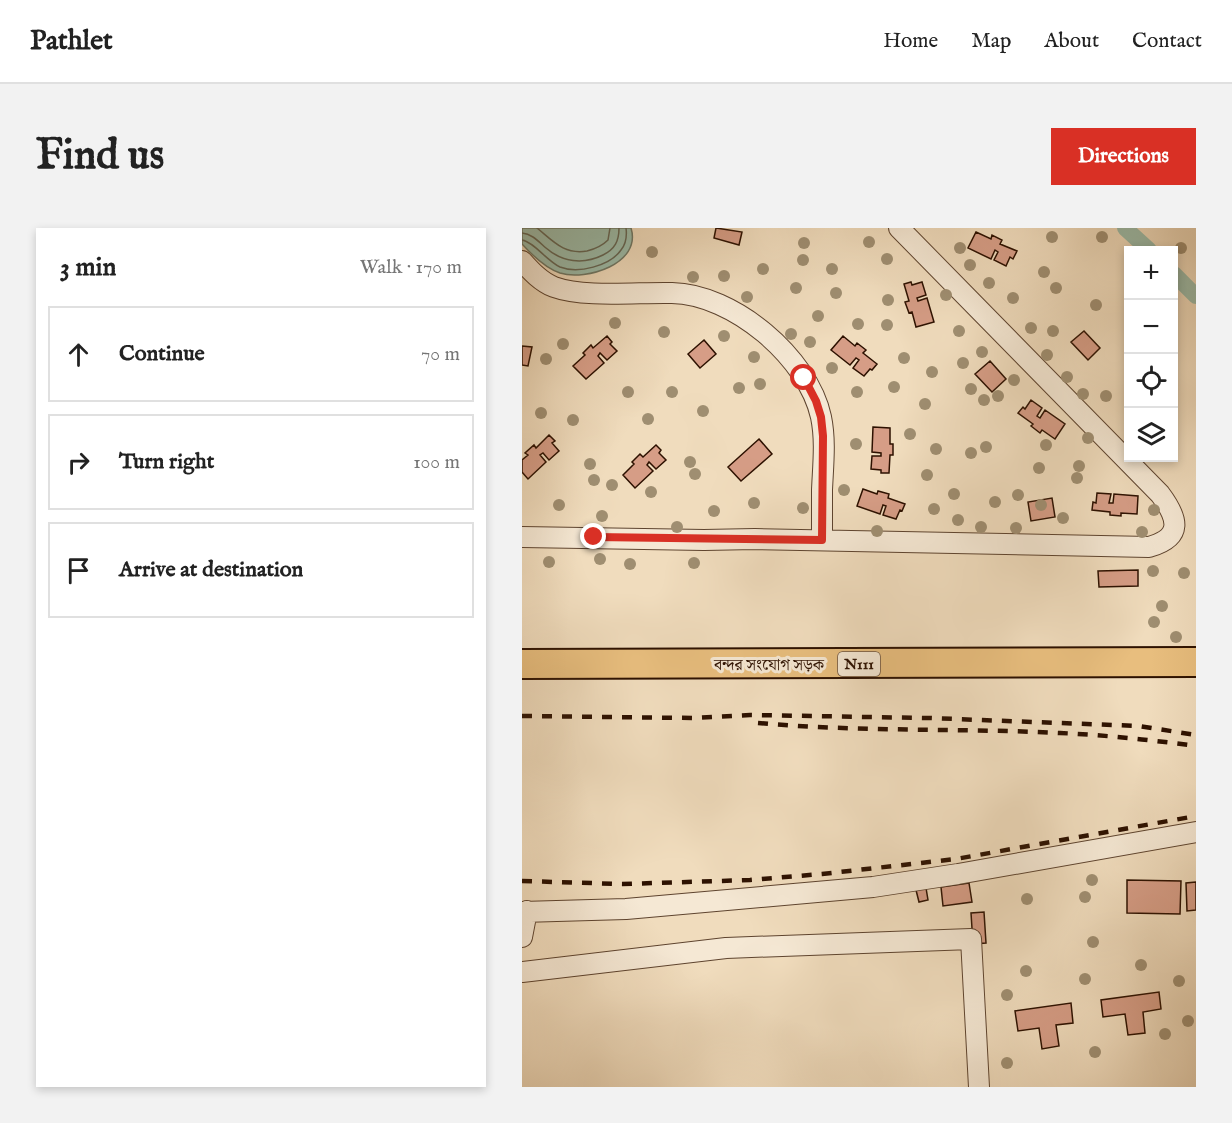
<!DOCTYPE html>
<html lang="en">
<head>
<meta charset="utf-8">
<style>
  body { margin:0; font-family:"IM FELL English","Noto Serif Bengali",serif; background:#f2f2f2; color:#222 }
  .controls { position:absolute; right:18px; top:18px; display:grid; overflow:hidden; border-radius:0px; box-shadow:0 3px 9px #0003 }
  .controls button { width:54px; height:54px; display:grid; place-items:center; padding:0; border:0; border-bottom:2px solid #e0e0e0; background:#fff; color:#222; font:30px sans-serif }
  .stop { position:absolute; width:18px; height:18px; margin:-14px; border:4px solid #d93025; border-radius:50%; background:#fff }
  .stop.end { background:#d93025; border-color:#fff; box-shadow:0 2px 6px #0008 }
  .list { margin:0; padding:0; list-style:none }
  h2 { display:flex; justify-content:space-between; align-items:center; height:78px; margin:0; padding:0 24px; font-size:26px }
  h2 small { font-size:20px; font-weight:400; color:#767676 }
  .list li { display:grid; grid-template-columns:39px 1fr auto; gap:18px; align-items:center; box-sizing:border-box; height:96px; margin:0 12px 12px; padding:0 12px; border:2px solid #e0e0e0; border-radius:0px }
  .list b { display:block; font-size:22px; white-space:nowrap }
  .list em { font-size:20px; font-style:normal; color:#767676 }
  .icon { flex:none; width:33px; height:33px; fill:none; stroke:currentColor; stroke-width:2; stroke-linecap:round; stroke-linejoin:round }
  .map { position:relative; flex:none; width:674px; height:859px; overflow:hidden; border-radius:0px }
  header { display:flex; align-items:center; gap:36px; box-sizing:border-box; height:84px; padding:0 30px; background:#fff; border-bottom:2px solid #e0e0e0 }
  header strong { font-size:28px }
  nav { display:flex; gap:33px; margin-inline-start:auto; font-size:21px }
  .intro { display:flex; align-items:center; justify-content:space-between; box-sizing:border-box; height:144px; padding:0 36px }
  h1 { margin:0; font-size:42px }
  .button { padding:15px 27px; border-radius:0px; background:#d93025; color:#fff; font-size:21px; font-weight:700 }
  main { display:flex; gap:36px; padding:0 36px }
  aside { flex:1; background:#fff; border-radius:0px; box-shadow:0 3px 9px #0003 }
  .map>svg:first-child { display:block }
  .water { fill:#9bbcaa; stroke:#6f7866; stroke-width:1.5 }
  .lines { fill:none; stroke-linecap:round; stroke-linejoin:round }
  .shore { stroke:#646655; stroke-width:1.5 }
  .canal { stroke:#9bbcaa; stroke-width:16 }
  .building { fill:#d69d86; stroke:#2d1100; stroke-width:1.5 }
  .minor-casing { stroke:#5e442f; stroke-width:22 }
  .highway-casing { stroke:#2d1100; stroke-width:32 }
  .minor { stroke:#f5e8d4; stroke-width:20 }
  .highway { stroke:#e8be7e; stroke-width:28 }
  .rail { stroke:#2d1100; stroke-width:4.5; stroke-dasharray:10 10; stroke-linecap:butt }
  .tree { fill:#9f8e71 }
  .route { stroke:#d93025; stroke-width:8 }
  .labels { text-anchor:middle; stroke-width:6; stroke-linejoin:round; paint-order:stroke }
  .shield { fill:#f5e8d4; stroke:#695240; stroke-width:1.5 }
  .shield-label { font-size:15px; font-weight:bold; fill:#2d1100 }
  .street-label { font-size:16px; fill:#2d1100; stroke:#f5e8d4 }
</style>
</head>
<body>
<header>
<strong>Pathlet</strong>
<nav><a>Home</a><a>Map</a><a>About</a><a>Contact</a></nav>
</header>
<div class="intro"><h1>Find us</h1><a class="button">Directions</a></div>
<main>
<aside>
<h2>3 min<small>Walk · 170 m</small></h2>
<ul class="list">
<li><svg class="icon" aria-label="ahead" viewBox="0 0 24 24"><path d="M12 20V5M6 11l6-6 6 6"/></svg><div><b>Continue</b></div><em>70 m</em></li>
<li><svg class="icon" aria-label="right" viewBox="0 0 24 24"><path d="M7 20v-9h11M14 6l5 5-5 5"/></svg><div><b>Turn right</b></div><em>100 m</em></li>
<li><svg class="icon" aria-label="arrive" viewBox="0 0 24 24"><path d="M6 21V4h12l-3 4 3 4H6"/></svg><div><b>Arrive at destination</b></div></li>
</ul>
</aside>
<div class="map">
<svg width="674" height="859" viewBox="0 0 674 859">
  <rect width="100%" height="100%" fill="#f0dcbd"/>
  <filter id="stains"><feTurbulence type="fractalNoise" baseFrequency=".00333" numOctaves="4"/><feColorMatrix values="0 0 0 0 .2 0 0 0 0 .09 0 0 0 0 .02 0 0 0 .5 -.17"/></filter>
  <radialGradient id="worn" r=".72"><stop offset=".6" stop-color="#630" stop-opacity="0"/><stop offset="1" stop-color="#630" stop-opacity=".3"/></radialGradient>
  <path class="water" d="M0 0H109C120 36 64 53 38 45 23 40 10 27 0 16Z"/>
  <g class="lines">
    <path class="shore" d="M15 0C31 13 42 27 65 23 73 21 80 18 86 12L88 0
      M0 5C10 6 16 13 24 20 40 34 61 37 81 27 93 21 97 13 97 0
      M0 12C12 14 25 33 38 39 56 46 88 38 99 22 104 16 105 8 104 0"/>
    <path class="canal" d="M603 0 627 22
      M652 46 674 68"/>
  </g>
  <path class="building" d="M194 0 220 4 217 17 192 10Z
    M454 4 469 11 470 7 480 12 478 16 495 23 491 31 488 29 484 38 472 32 476 24 473 22 469 31 446 20Z
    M389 54 390 57 400 54 404 67 395 70 396 73 405 70 412 94 394 99 390 84 387 85 383 74 387 73 382 56Z
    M562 103 578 120 566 132 549 114Z
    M85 108 90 114 88 116 95 123 85 132 78 125 76 128 82 135 64 151 51 138 63 127 61 125 69 117 71 120Z
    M321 108 333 118 335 115 344 122 341 125 355 136 350 142 348 141 342 148 331 140 337 132 334 130 328 137 309 122Z
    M182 112 194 126 178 140 166 126Z
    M0 118 10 119 6 138 0 137Z
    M468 133 484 151 470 164 453 146Z
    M509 172 520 180 515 188 518 190 523 182 543 196 533 211 520 202 518 205 509 198 511 196 496 185 501 179 503 181Z
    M351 199 368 200V216H371V227H368L367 245H359V242L349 241 350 228H359V225L350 224Z
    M27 207 33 213 30 215 37 223 27 232 21 225 18 227 24 234 6 251 0 244V232L6 227 3 225 12 217 14 220Z
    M237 211 250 226 219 253 206 239Z
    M134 217 139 222 137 225 144 232 134 241 127 234 125 237 131 243 113 260 101 247 112 236 110 234 118 226 121 229Z
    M341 261 355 266 356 263 367 266 366 270 383 276 380 283 378 282 374 291 361 287 364 278 361 277 358 286 335 278Z
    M575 265 589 266 587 275H591L592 266 616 268 615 286 599 285V288L588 287V284L570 282 571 274 574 275Z
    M530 270 533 289 509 293 506 274Z
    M616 342V358L577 359 576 343Z
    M605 652 659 653 658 686 605 685Z
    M674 654V682L665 683 664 655Z
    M447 655 450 674 421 678 419 659Z
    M404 660 406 672 397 674 394 662Z
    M462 684 464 715 451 716 449 685Z
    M637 764 639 781 621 784 623 805 606 807 603 786 581 789 579 772Z
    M549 775 551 795 534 797 537 818 520 821 517 800 496 803 493 783Z"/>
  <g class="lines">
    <defs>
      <path id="minor" d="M0 33C9 43 19 54 32 59 62 70 117 64 150 65 211 66 286 129 299 189 304 213 301 238 300 262 300 279 300 295 300 312
        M0 309 182 312 233 311 627 319C662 309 656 290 638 266L377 0
        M0 684 104 681 351 659 436 646 674 604
        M0 709 5 683
        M0 744 204 720 449 711 457 859"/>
      <path id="highway" d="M0 436 674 434"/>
    </defs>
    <use href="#minor" class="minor-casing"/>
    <use href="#highway" class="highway-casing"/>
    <use href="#minor" class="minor"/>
    <use href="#highway" class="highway"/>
    <path class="rail" d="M0 488 171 490 228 487 407 490 617 498 674 507
      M236 495C337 504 437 500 538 505 583 507 629 512 674 518
      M0 653 100 656 228 652 300 646 434 631 674 588"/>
  </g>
  <g class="tree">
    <circle cx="530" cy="9" r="6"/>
    <circle cx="580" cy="9" r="6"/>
    <circle cx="347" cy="14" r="6"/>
    <circle cx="282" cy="15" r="6"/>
    <circle cx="438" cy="20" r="6"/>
    <circle cx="659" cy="20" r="6"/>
    <circle cx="130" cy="24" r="6"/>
    <circle cx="365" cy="31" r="6"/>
    <circle cx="281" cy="32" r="6"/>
    <circle cx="448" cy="37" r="6"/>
    <circle cx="241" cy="41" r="6"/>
    <circle cx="310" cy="41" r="6"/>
    <circle cx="522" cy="44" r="6"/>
    <circle cx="202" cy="48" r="6"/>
    <circle cx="171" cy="49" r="6"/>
    <circle cx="467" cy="55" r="6"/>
    <circle cx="274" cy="60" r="6"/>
    <circle cx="534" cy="60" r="6"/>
    <circle cx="314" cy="65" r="6"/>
    <circle cx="424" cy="67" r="6"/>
    <circle cx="225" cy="69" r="6"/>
    <circle cx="491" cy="70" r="6"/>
    <circle cx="366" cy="72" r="6"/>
    <circle cx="574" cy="77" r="6"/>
    <circle cx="296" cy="88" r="6"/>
    <circle cx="93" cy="95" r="6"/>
    <circle cx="336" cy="96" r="6"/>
    <circle cx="365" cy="97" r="6"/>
    <circle cx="509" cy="100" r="6"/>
    <circle cx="437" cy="103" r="6"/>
    <circle cx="531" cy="103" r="6"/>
    <circle cx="142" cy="104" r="6"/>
    <circle cx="269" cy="106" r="6"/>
    <circle cx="202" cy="108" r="6"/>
    <circle cx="288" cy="114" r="6"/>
    <circle cx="41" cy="116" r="6"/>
    <circle cx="460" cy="124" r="6"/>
    <circle cx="525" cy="127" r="6"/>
    <circle cx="232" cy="129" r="6"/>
    <circle cx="382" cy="130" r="6"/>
    <circle cx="24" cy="131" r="6"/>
    <circle cx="441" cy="135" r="6"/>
    <circle cx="310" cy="140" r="6"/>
    <circle cx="410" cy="144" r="6"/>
    <circle cx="545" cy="149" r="6"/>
    <circle cx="492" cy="152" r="6"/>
    <circle cx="238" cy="156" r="6"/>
    <circle cx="372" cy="159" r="6"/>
    <circle cx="217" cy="160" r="6"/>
    <circle cx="449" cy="161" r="6"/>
    <circle cx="106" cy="164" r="6"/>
    <circle cx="150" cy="164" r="6"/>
    <circle cx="335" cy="164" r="6"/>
    <circle cx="561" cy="166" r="6"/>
    <circle cx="476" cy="168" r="6"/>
    <circle cx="584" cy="168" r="6"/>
    <circle cx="462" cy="172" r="6"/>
    <circle cx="403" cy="176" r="6"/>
    <circle cx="181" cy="183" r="6"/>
    <circle cx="19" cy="185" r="6"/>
    <circle cx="126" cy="191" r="6"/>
    <circle cx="51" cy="192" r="6"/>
    <circle cx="388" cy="206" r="6"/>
    <circle cx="566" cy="210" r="6"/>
    <circle cx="334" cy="216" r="6"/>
    <circle cx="524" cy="217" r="6"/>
    <circle cx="464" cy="219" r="6"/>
    <circle cx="414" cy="221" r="6"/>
    <circle cx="449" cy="225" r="6"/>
    <circle cx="168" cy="234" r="6"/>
    <circle cx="68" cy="236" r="6"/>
    <circle cx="557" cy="238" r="6"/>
    <circle cx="517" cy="240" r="6"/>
    <circle cx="173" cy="246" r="6"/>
    <circle cx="405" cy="247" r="6"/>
    <circle cx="555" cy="250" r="6"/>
    <circle cx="72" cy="252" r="6"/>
    <circle cx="90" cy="257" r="6"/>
    <circle cx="322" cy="262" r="6"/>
    <circle cx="129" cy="264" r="6"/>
    <circle cx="432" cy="266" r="6"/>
    <circle cx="496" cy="267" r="6"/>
    <circle cx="473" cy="274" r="6"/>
    <circle cx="232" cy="275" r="6"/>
    <circle cx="37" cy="277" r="6"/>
    <circle cx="519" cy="277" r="6"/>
    <circle cx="281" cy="280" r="6"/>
    <circle cx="412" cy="281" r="6"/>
    <circle cx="632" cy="282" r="6"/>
    <circle cx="192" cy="283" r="6"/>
    <circle cx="80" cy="288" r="6"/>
    <circle cx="541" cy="290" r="6"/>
    <circle cx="436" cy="292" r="6"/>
    <circle cx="155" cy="299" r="6"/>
    <circle cx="459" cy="299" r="6"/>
    <circle cx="494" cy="300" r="6"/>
    <circle cx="355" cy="303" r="6"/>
    <circle cx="620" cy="304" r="6"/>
    <circle cx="78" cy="331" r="6"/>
    <circle cx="27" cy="334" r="6"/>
    <circle cx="172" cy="335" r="6"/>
    <circle cx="108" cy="336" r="6"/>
    <circle cx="631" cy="343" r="6"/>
    <circle cx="662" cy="345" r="6"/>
    <circle cx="640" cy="378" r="6"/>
    <circle cx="632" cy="394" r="6"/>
    <circle cx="654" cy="409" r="6"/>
    <circle cx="570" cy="652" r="6"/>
    <circle cx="563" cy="669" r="6"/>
    <circle cx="505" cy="671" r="6"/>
    <circle cx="571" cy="714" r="6"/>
    <circle cx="619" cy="737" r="6"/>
    <circle cx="504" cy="743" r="6"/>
    <circle cx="563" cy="751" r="6"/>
    <circle cx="657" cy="753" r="6"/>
    <circle cx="485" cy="767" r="6"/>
    <circle cx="666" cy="793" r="6"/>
    <circle cx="643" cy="806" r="6"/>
    <circle cx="573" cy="824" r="6"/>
    <circle cx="485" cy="835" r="6"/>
  </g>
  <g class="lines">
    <path class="route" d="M72 309 300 312 301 208 299 189 294 173 282 150"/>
  </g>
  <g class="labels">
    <rect class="shield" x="316" y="424" width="42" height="24" rx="4.5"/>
    <g class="shield-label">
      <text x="337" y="441">N111</text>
    </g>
    <g class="street-label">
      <text x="247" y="442">বন্দর সংযোগ সড়ক</text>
    </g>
  </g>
  <rect width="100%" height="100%" filter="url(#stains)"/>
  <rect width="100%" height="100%" fill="url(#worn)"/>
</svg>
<div class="controls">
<button>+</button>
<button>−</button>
<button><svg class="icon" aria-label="locate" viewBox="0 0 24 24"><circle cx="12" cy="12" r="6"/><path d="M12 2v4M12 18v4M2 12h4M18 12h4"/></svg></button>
<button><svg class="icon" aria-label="layers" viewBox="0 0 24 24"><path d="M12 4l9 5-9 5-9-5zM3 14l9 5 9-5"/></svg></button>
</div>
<div class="stop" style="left:282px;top:150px"></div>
<div class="stop end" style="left:72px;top:309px"></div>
</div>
</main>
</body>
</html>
